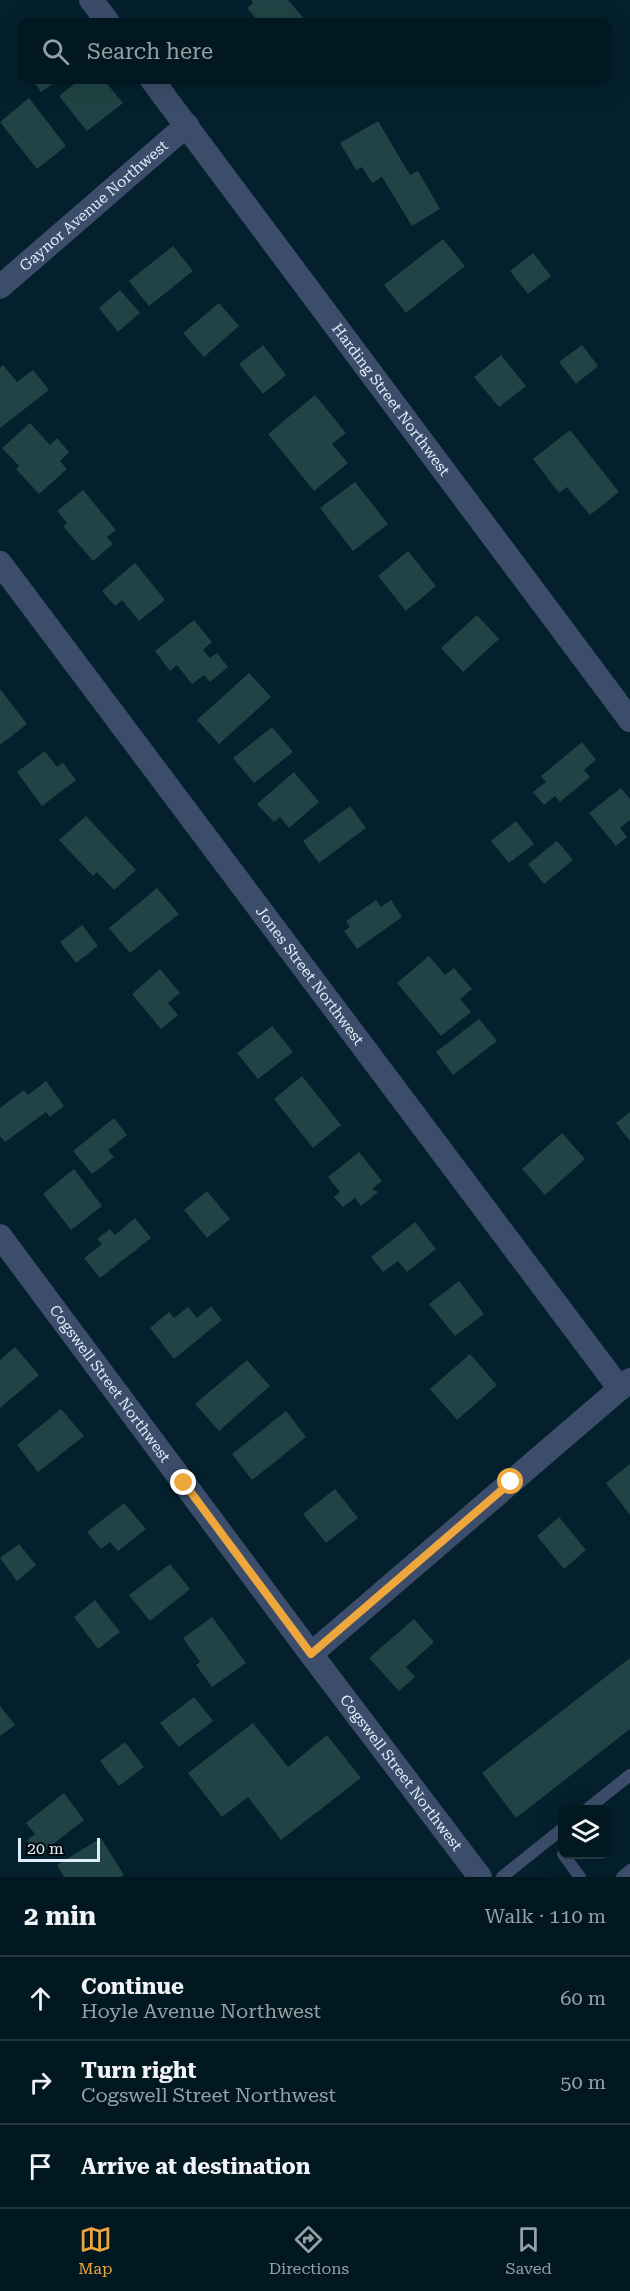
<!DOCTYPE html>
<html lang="en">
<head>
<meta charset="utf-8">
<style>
  body { margin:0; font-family:"Roboto Serif",serif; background:#0c212a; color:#f1f3f6 }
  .controls { position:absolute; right:18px; bottom:18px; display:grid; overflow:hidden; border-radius:12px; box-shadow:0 6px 24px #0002 }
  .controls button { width:54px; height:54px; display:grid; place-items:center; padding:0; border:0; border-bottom:2px solid #23373f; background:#021821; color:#f1f3f6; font:30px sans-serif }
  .scale { position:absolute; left:18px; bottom:15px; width:82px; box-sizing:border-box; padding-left:6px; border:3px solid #ddeef6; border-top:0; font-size:16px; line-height:21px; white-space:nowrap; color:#ddeef6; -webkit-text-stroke:4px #01080d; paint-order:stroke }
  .stop { position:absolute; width:18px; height:18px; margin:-14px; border:4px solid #eea73d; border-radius:50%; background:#fff }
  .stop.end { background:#eea73d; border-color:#fff; box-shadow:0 2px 6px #0008 }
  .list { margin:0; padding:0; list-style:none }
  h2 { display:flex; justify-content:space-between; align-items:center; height:78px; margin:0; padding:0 24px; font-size:26px }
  h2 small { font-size:20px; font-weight:400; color:#96a0a5 }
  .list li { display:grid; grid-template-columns:39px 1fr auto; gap:18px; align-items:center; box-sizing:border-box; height:84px; padding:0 24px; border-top:2px solid #23373f }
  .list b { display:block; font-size:22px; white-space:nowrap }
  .list p { margin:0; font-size:20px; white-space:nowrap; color:#96a0a5 }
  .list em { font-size:20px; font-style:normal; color:#96a0a5 }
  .icon { flex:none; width:33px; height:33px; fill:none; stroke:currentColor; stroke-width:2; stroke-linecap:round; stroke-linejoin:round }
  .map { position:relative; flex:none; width:630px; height:1877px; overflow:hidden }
  .search { position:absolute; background:#021821; box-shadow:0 6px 24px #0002; left:18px; right:18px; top:18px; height:66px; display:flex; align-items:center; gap:15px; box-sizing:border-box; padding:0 21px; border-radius:12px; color:#96a0a5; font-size:22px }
  .sheet { height:330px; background:#021821 }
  nav { display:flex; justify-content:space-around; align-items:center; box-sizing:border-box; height:84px; border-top:2px solid #23373f; background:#021821; font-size:16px; color:#96a0a5 }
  nav a { display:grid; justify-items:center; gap:3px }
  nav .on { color:#eea73d }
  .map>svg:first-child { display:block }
  .building { fill:#204445 }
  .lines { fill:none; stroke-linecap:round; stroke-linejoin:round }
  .lane { stroke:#3b4d6b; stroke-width:12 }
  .street { stroke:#3b4d6b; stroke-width:24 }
  .route { stroke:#eea73d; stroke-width:8 }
  .labels { text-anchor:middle; stroke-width:5; stroke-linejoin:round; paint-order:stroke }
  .street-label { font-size:15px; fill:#ddeef6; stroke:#01080d }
</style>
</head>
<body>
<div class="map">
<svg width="630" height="1877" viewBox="0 0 630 1877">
  <rect width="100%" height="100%" fill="#03202c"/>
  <path class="building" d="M251 0H288L307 22H259L247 8 253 3Z
    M33 80H58L41 92Z
    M79 80H104L123 103 87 131 59 96Z
    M29 98 66 146 37 169 0 122Z
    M378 121 410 175 418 171 440 209 412 226 382 177 372 183 362 167 356 170 340 143Z
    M443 239 465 266 406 313 384 285Z
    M173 246 193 271 149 306 129 281Z
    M533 253 551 276 528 294 510 271Z
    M120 290 140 313 118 332 99 308Z
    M219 303 239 326 204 357 183 333Z
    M263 345 286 375 263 394 239 364Z
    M582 345 598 366 576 384 559 362Z
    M501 355 526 386 499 407 474 377Z
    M3 365 17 382 33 370 49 390 0 428V368Z
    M315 395 346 433 332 444 348 463 314 491 268 434Z
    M30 423 50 445 57 438 69 452 60 461 67 469 39 494 16 469 19 466 2 448Z
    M570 430 619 492 590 515 567 487 559 493 533 459Z
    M355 482 388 524 353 551 320 508Z
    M83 490 116 530 107 537 113 544 93 561 63 526 67 523 57 511Z
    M408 551 436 586 406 611 378 576Z
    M135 563 165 600 139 621 122 600 115 606 102 591Z
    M477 615 499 639 463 672 441 648Z
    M194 620 212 642 203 650 210 658 217 653 228 667 210 682 204 675 192 684 177 665 170 671 155 651Z
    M249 673 271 697 219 744 197 720Z
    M0 689 27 724 0 745Z
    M272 727 293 752 254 783 233 758Z
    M582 742 596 760 584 770 590 777 560 802 555 796 544 805 533 792 546 782 541 776Z
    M45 751 57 767 63 763 76 780 42 806 17 772Z
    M294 772 319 802 289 828 280 817 274 822 257 804Z
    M621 788 630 799V820L620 828 627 837 616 846 589 813Z
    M350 806 366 828 319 863 303 841Z
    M86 816 136 870 114 890 97 872 93 876 59 840Z
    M516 821 534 844 509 863 491 841Z
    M557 841 573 860 544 884 528 864Z
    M157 888 179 914 130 953 109 928Z
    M376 900 381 907 391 900 402 917 357 949 344 931 350 927 346 921Z
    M82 925 98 946 76 963 60 942Z
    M429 956 445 975 454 968 472 989 460 999 471 1012 441 1036 397 983Z
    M160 969 180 993 168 1003 178 1015 161 1029 132 994Z
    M479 1019 497 1041 453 1075 436 1052Z
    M272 1026 293 1052 258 1079 237 1053Z
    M302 1076 341 1125 313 1148 274 1099Z
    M46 1081 64 1106 50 1117 46 1112 5 1142 0 1136V1108L24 1090 28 1095Z
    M630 1112V1141L616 1123Z
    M114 1118 127 1135 108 1150 114 1157 92 1174 73 1151Z
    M562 1133 585 1159 545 1195 522 1169Z
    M359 1152 382 1181 372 1189 378 1192 361 1206 355 1198 343 1207 334 1197 340 1192 328 1177Z
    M74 1169 102 1206 71 1230 43 1194Z
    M207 1191 230 1219 207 1238 184 1210Z
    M135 1218 151 1238 100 1278 84 1258 102 1244 97 1239 110 1229 115 1235Z
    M415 1222 436 1249 407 1272 398 1261 383 1272 371 1257Z
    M459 1281 484 1314 455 1336 429 1304Z
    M211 1306 222 1320 174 1359 150 1328 169 1312 174 1318 188 1307 197 1318Z
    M15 1347 39 1375 0 1408V1360Z
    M470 1354 497 1385 457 1420 430 1389Z
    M247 1360 270 1386 219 1431 195 1404Z
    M61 1409 84 1436 38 1472 17 1445Z
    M286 1411 306 1437 252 1480 232 1454Z
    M630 1464V1515L606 1483Z
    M335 1489 358 1518 326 1543 303 1514Z
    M124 1503 146 1529 118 1551 110 1542 101 1549 87 1532Z
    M559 1517 586 1550 564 1569 537 1536Z
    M19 1544 36 1565 17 1581 0 1558Z
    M170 1564 190 1589 150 1621 129 1595Z
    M95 1600 120 1632 98 1649 74 1617Z
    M212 1617 246 1663 212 1687 196 1665 200 1662 183 1638Z
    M414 1619 434 1642 406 1667 415 1677 399 1691 369 1658Z
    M630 1658V1729L516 1818 482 1773Z
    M194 1697 213 1721 179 1747 160 1723Z
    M0 1706 15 1725 0 1736Z
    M253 1723 288 1767 327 1735 361 1778 281 1840 248 1797 222 1817 188 1773Z
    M125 1742 144 1767 119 1786 100 1761Z
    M64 1793 84 1820 39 1855 27 1840 35 1834 26 1823Z
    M101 1838 124 1875 121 1877H64L57 1865Z"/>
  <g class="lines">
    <path class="lane" d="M586 1810 630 1775
      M563 1854 580 1877
      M502 1877 562 1829
      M622 1877 630 1870"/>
    <g class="street">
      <path d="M91 0 108 22"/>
      <path id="s1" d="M152 80 630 720"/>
      <path id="s2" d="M0 287 187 125"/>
      <path id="s3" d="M0 563 620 1389"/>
      <path id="s4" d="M0 1236 311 1654 480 1877"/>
      <path d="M311 1654 630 1380"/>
    </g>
  </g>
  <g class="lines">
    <path class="route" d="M184 1483 311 1654 511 1482"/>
  </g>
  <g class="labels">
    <g class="street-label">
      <text dy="5" stroke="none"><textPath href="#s2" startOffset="124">Gaynor Avenue Northwest</textPath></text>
      <text dy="5" stroke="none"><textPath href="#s1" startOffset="399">Harding Street Northwest</textPath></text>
      <text dy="5" stroke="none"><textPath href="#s3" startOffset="516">Jones Street Northwest</textPath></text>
      <text dy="5" stroke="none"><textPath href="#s4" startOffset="184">Cogswell Street Northwest</textPath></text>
      <text dy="5" stroke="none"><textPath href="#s4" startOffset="670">Cogswell Street Northwest</textPath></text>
    </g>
  </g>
</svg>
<div class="controls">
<button><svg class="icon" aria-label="layers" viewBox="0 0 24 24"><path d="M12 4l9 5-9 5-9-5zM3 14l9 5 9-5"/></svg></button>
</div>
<div class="scale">20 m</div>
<div class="stop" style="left:511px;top:1482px"></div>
<div class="stop end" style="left:184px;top:1483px"></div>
<div class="search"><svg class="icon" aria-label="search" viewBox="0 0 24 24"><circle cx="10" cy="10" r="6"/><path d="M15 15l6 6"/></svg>Search here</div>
</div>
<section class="sheet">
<h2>2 min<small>Walk · 110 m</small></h2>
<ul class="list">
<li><svg class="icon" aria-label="ahead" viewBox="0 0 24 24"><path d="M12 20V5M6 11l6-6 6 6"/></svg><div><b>Continue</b><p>Hoyle Avenue Northwest</p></div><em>60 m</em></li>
<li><svg class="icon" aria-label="right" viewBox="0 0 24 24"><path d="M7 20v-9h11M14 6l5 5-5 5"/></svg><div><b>Turn right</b><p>Cogswell Street Northwest</p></div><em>50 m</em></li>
<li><svg class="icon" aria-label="arrive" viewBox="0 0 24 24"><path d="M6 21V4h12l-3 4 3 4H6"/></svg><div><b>Arrive at destination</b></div></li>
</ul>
</section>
<nav>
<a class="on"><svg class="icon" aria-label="map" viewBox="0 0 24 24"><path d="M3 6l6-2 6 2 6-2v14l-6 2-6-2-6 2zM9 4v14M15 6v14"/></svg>Map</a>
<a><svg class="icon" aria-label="directions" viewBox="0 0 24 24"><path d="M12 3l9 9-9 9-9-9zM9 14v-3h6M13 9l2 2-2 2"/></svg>Directions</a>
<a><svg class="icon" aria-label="saved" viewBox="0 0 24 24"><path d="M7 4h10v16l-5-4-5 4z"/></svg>Saved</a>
</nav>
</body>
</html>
